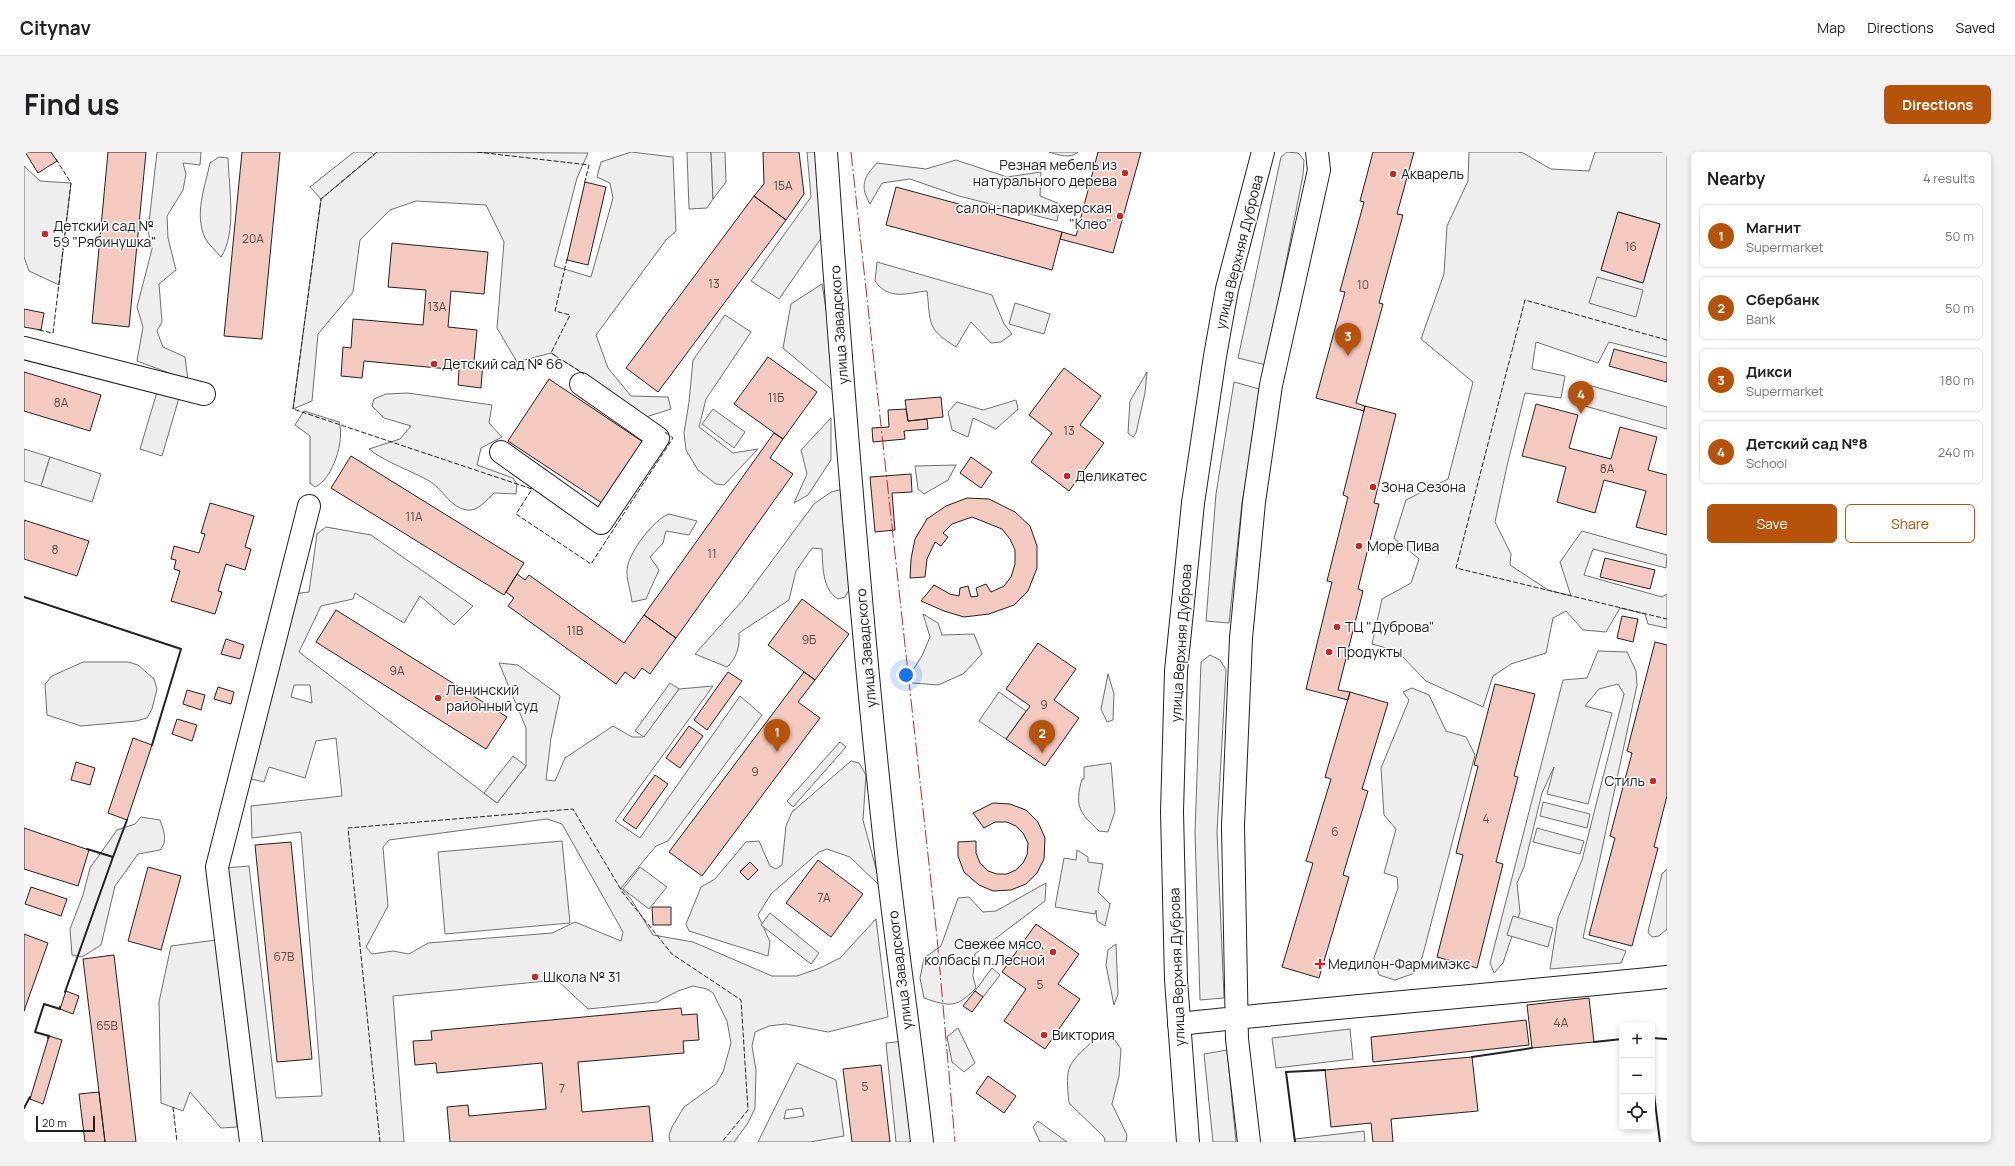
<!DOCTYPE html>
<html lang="en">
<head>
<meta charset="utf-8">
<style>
  body { margin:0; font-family:Manrope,sans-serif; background:#f2f2f2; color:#202124 }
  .controls { position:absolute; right:12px; bottom:12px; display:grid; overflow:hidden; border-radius:6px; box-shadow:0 2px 6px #0003 }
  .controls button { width:36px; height:36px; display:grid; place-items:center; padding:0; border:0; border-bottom:1px solid #e0e0e0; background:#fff; color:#202124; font:20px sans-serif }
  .scale { position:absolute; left:12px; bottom:10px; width:59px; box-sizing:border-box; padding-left:4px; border:2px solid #222; border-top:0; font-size:11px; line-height:14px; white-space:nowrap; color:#222; -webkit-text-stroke:3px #fff; paint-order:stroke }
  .you { position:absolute; left:882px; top:523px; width:14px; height:14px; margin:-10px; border:3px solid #fff; border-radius:50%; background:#1a73e8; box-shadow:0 0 0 6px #1a73e833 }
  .badge { display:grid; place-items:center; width:26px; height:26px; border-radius:50%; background:#b45309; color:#fff; font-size:13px; font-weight:700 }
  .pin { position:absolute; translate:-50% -33px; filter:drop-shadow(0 1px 2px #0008) }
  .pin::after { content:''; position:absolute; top:21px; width:14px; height:12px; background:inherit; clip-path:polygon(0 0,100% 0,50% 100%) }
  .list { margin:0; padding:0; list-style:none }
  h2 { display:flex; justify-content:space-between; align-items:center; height:52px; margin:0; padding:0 16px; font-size:17px }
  h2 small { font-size:13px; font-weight:400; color:#757577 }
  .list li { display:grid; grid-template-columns:26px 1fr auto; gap:12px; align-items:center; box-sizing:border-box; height:64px; margin:0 8px 8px; padding:0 8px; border:1px solid #e0e0e0; border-radius:6px }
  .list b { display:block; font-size:15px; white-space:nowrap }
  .list p { margin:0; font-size:13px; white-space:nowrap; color:#757577 }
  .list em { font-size:13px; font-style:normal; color:#757577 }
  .actions { display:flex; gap:8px; padding:12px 16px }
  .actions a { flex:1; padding:9px 0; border:1px solid #b45309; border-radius:6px; text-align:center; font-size:14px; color:#b45309 }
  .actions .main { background:#b45309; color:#fff }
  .icon { flex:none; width:22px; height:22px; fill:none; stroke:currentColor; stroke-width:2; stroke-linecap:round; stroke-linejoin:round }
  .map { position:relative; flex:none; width:1643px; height:990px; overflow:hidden; border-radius:6px }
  header { display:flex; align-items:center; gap:24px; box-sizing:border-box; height:56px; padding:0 20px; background:#fff; border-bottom:1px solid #e0e0e0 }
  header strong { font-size:19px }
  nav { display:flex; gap:22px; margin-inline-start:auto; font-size:14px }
  .intro { display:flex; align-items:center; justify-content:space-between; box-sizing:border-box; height:96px; padding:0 24px }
  h1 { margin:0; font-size:28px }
  .button { padding:10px 18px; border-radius:6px; background:#b45309; color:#fff; font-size:14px; font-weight:700 }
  main { display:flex; gap:24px; padding:0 24px }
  aside { flex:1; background:#fff; border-radius:6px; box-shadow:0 2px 6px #0003 }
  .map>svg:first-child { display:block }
  .green { fill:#eee; stroke:#6f6f6f; fill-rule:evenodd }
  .parking { fill:#ededed; stroke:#6f6f6f }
  .building { fill:#f3c9c0; stroke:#222 }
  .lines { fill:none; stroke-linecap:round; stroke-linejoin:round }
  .minor-casing { stroke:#222; stroke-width:24 }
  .major-casing { stroke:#222; stroke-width:24 }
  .minor { stroke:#fff; stroke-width:22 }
  .major { stroke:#fff; stroke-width:22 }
  .fence { stroke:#222; stroke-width:1; stroke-dasharray:5 2; stroke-linecap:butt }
  .wall { stroke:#222; stroke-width:2 }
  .power { stroke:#c62828; stroke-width:1; stroke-dasharray:14 3 2 3; stroke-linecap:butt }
  .poi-dot { fill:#c62828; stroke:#fff; stroke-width:1.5 }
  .labels { text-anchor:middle; stroke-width:3; stroke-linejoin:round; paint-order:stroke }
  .number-label { font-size:12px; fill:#564c4a }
  .poi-label { font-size:14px; fill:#222; stroke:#fff; text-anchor:start }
  .street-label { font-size:14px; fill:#222; stroke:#fff }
</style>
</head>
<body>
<header>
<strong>Citynav</strong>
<nav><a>Map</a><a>Directions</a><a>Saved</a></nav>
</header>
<div class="intro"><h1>Find us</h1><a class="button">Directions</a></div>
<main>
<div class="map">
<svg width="1643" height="990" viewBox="0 0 1643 990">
  <rect width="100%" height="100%" fill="#fff"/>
  <path class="green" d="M133 0H177L176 13 159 11 162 22 159 38 143 64 144 86 152 118 135 132 138 170 133 179 139 195 161 205 164 228 113 209 119 175 113 155 128 97 124 79Z
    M353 0 564 1 553 26 530 114 567 125 589 46 586 31 573 25 577 10 607 0 649 5 652 79 642 88 572 183 584 216 607 244 644 245 647 257 619 266 582 236 527 201 493 210 473 176 480 90 462 53 392 49 366 58 336 88 329 140 294 182 288 249 269 257 297 47Z
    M663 0H687L689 47 683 56 665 57Z
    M783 0H796L802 79 755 147 727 129 787 45Z
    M1025 0H1054C1047 7 1034 3 1025 0Z
    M1263 0 1274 1 1280 8 1279 23 1242 213 1214 206 1257 5Z
    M1445 0H1494L1499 1 1527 17 1565 19 1571 0H1643V205L1585 190 1574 211 1512 190 1508 217 1541 224 1537 246 1501 241 1483 314 1471 370 1487 402 1486 413 1524 438 1547 444 1536 410 1558 379 1643 403 1642 416 1569 397 1560 423 1638 445 1643 442V476L1624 472 1621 462 1596 456 1582 480 1559 478 1542 459 1529 466 1522 501 1487 512 1469 524 1459 555 1402 529 1373 499 1348 492 1358 447 1387 431 1395 407 1370 386 1382 348 1424 327 1449 230 1397 187 1420 122 1423 74 1444 29ZM1595 60 1636 72 1619 131 1577 118Z
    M195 5 204 6C205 36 213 81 197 105 192 99 185 93 181 86 170 62 181 35 186 11Z
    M932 8 983 25 1017 20 1016 44 1036 52 1033 69 935 44 886 27 858 31 846 52C836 34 839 26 853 11L902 17Z
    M0 14 16 29 47 31 35 133 5 119 0 105Z
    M853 110 968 143 980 172 988 182 977 190 967 191 947 170 932 195C902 176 907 172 903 139 883 141 865 149 851 129Z
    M798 132 808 194 811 240 759 196 767 152Z
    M701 163 727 180 682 247 675 275 709 301 734 297 700 333 692 332 674 318 662 298 660 281 665 250 669 208Z
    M1123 220 1121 241 1112 281 1109 285 1104 281 1106 249Z
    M1210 230 1239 238 1218 351 1205 471 1182 469 1192 342Z
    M1557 231 1643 255V277L1550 251Z
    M384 241 468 253 465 271 478 285 457 296 453 313 489 326 493 332 492 342 470 341C463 347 454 360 443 358 427 356 419 338 407 330 387 318 364 312 345 297L376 287 387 274 360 266 348 254 350 247 362 242Z
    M992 248 994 257 972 277 949 266 944 285 928 278 924 260 933 250 959 258Z
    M280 259 315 270C321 288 309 327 291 335L286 331V284L271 273Z
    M807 266V308L784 343 770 351 783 322 777 298Z
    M0 297 26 305 17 334 0 329Z
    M932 313 924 328 900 342 894 337 891 314Z
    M823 336 832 426 821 445 814 447C798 437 799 415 798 397L788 396 772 419 765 448 715 481C716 494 713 506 703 515L671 502 719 448 790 352 807 340Z
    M645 362 673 369 665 383 642 379 639 391 626 405 635 418 622 447 608 450C607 440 602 426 603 417 605 400 630 367 645 362Z
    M302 375 347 383 449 454 430 473 396 444 380 471 331 441 329 447 297 454 275 500 473 651 502 614V576L475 511 494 513 536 544 527 586 522 628 531 629 541 606 589 574 608 585H619L655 537 689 534 591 669 616 686 716 544 738 563 644 689 632 694 597 736 607 747 629 783 669 790 748 824H773L796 816 816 806 852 767 864 865 804 880 762 872 745 874 731 880 728 894 732 918 731 956 724 971 710 990H646L645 983 648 975 660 955 692 932 699 920 707 891 703 869 689 841 683 837 669 834 654 839 633 850 564 857 533 828 369 844 380 990H233L201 716 225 714 252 946 298 944 277 680 228 686 227 654 318 644 312 586 292 589 281 626 245 615 240 630 223 626 269 442 285 440 293 382ZM270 533H286L288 551 267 545ZM523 667 538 672 599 780 597 789 551 770 528 781 404 791 385 802 369 799 348 802 342 795 364 754 359 695 365 688Z
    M899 462 914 471 918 483 950 482 958 502 939 522 914 533 888 531 887 521 898 504 906 485Z
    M1574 499 1603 500 1612 519 1613 533 1559 786 1602 799 1597 811 1526 817 1534 766 1558 708 1600 542 1594 532 1575 537 1561 554 1588 561 1564 652 1523 642 1530 615 1518 641 1500 715 1493 731 1496 760 1479 811 1470 821 1466 811 1539 528 1563 526Z
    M1186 503 1196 508 1202 518 1193 680 1200 846 1176 848 1171 680 1177 510Z
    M59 510H104L114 513 130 527 133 537 128 557 123 566 112 569 57 574 23 563 21 532 28 524Z
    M1084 522 1090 542 1089 568 1083 570 1077 557Z
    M1388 536 1405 543 1422 579 1442 585 1451 603 1398 806 1388 822 1371 828 1355 823 1350 806 1374 736 1373 725 1360 721 1372 677 1360 663 1357 616 1385 548 1379 540Z
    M827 609 835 611 842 623 839 668 857 735 826 705 803 697 795 700 747 742 734 763 746 790 744 804 665 779 662 772 677 735 691 727 722 690 735 689 746 714 752 717 758 713 762 674 768 660ZM726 710 734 718 724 728 716 719Z
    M1087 611 1091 659 1084 680 1075 679C1056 661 1050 655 1058 627H1060V615Z
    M117 665 136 668C140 679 144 689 136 698L114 702 91 734 77 793 58 805 48 803 46 777 59 743 66 716 93 678 111 672Z
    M538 689 546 771 421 782 414 700Z
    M1053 698 1064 705V710L1079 712 1074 740 1086 752 1081 774 1073 769 1072 758 1071 762 1031 755 1040 706 1052 708Z
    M1643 717V777L1635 784 1628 785 1624 780 1638 722Z
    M1022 731 1021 749 951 802 949 824 952 836C933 856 926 855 900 846L896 826 900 806 917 794 934 746 945 745 959 760 972 759Z
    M192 788 213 975 197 976 166 940 159 959 137 951 135 850 147 794Z
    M1092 792 1094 842 1090 853 1082 813 1084 798Z
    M934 876 951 911 940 920 928 910 923 885Z
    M1071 887 1091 888 1097 897 1095 924 1088 952 1103 983 1102 990H1081L1080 985 1045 951C1041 913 1043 913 1071 887Z
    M881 889 893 990H872L862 891Z
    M1203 898 1212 990H1189L1180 902Z
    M773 911 812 928 820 984 786 990H734ZM778 956 780 964 760 967 762 958Z
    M1014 969 1043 990H1016L1009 975Z"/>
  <path class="parking" d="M330 0H347L350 3 297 47 286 35Z
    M687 0H701L702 30 689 47Z
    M1573 125 1619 138 1612 165 1565 151Z
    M991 151 1026 162 1020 182 985 172Z
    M133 240 155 246 138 304 116 297Z
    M689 257 721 280 710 296 678 272Z
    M26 305 77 322 68 350 17 334Z
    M646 531 655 537 620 585 611 579Z
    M975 540 1002 559 982 587 955 569Z
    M816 590 822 595 769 655 763 649Z
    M489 604 502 614 473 651 460 641Z
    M1519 650 1566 662 1563 676 1516 664Z
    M1513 676 1560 689 1556 702 1509 690Z
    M616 715 643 735 625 757 599 737Z
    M746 761 795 801 787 812 737 773Z
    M1489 764 1529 776 1524 795 1483 783Z
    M968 816 976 823 959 845 951 839Z
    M1326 877 1329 907 1252 916 1248 886Z
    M1340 979 1341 990H1271V987Z"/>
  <path class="building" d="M1 0H27L33 9 14 21Z
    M84 0H122L105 175 68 171Z
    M218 0H256L238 187 200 184Z
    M739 0H775L780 42 762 68 730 44 740 32Z
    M1074 0H1117L1089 101 1036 87 1038 80 1052 84Z
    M1349 0H1390L1373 62 1379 63 1355 151 1359 152 1332 251 1341 254 1340 259 1292 246 1321 140 1316 139 1340 50 1336 49Z
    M561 30 582 35 564 113 543 108Z
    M872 35 1038 80 1028 118 862 73Z
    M730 44 762 68 634 240 602 216Z
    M1594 60 1636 72 1619 131 1577 118Z
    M368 91 464 100 460 142 427 139 424 175 453 178 450 209H459L457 236 434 233 435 218 340 209 338 226 317 224 319 195 327 196 329 167 399 173 402 138 364 135Z
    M0 157 20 161 17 178 0 175Z
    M1590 197 1643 211V230L1585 214Z
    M744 205 793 240 759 287 710 252Z
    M1040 216 1077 244 1056 273 1080 291 1045 339 1007 310 1028 281 1005 263Z
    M0 220 77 243 66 279 0 259Z
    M525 227 622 292 581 353 484 289Z
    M917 245 919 265 884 269 881 248Z
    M1512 252 1554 263 1545 296 1587 307 1596 275 1633 285 1624 318 1643 323V383L1612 375 1622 339 1580 328 1571 361 1533 350 1542 315 1498 304Z
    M1341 254 1372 262 1350 351 1355 352 1334 437 1339 439 1314 538 1326 540 1324 548 1282 537 1308 430 1303 429 1324 345 1319 343Z
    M882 257 884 269 903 267 904 277 880 279 881 287 849 290 848 276 865 275 864 258Z
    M750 281 759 287 746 306 769 322 652 486 620 463Z
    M327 304 500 411 480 443 307 336Z
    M947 305 968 320 957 336 936 321Z
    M887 322 888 340 868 341 871 378 851 380 846 325Z
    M943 346 965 347 991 360 1006 374 1013 394V416L1004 439 990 453 965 462 940 465 920 459 897 449 910 433 926 442 935 444 936 436 944 434 947 445 954 444 952 436 962 432 967 440 980 434 987 425 991 412V398L986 387 978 377 948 365 928 372 919 381 924 385 917 394 911 390 903 407 901 425 886 426 887 407 891 387 903 367 922 354Z
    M186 351 230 364 221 395 227 397 221 418 202 412 194 439 198 440 191 462 147 449 156 419 150 417 152 408 147 407 150 394 175 401 181 382 177 381Z
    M0 368 65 389 53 424 0 407Z
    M1581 406 1631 418 1626 437 1576 425Z
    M493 422 501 428 505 423 600 491 620 463 652 486 626 522 618 516 610 527 601 520 592 532 484 454 490 446 482 440Z
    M778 447 825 482 791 528 744 493Z
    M312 458 483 565 462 597 292 490Z
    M1598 464 1614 467 1609 490 1593 486Z
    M202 487 220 493 216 507 197 502Z
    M1631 490 1643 493V644L1630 695 1634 696 1608 794 1565 783 1591 686 1586 684 1608 601 1603 599Z
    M1014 491 1052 517 1030 548 1055 566 1021 614 982 587 1006 554 982 537Z
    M704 520 718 529 683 578 670 568Z
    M780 520 791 528 774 550 796 566 678 724 645 700Z
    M1471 532 1511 542 1490 624 1494 625 1472 710 1479 712 1453 816 1413 805 1439 703 1432 701 1454 614 1450 613Z
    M194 535 210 540 207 552 190 547Z
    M163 538 181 543 177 558 159 552Z
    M1326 540 1364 551 1338 637 1344 639 1319 723 1325 725 1295 826 1258 815 1289 711 1282 709 1307 627 1301 625Z
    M153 567 173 573 168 589 148 582Z
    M665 574 679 584 656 616 642 606Z
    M109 586 128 593 103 668 84 661Z
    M52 610 71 616 66 633 47 628Z
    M631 623 644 632 612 677 599 668Z
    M969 651 986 652 1002 658 1014 670 1021 686 1020 707 1013 721 1002 732 987 738 969 739 955 733 940 720 934 704V690L952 689V701L956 711 964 719 973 722H983L992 718 999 711 1003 703 1004 691 999 681 992 674 983 670H971L960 676 949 661Z
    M0 676 65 698 54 734 0 717Z
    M267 690 288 907 253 910 231 693Z
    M794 708 839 742 807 785 762 751Z
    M726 710 734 718 724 728 716 720Z
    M124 715 157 724 137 798 104 789Z
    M7 735 43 747 37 764 1 752Z
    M628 755H647V773H629Z
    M1012 772 1055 802 1034 832 1056 847 1021 897 980 869 1002 837 978 820Z
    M0 782 24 791 0 859Z
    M90 803 112 990H81L59 807Z
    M42 839 55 844 49 862 36 857Z
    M951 839 959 845 948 860 939 854Z
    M1565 846 1570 890 1508 896 1503 853Z
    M657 856 658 863 673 862 675 888 659 889 660 901 554 910 558 960 625 954 629 990H426L423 955 444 953 445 964 522 957 518 911 413 921 412 911 391 913 389 889 408 888 407 879Z
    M1502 868 1505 893 1349 910 1347 885Z
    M25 884 38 888 19 952 6 947Z
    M1448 905 1454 959 1367 967 1369 990H1349L1347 971 1307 975 1301 918Z
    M857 913 866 990H828L819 917Z
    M964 924 992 944 980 961 952 941Z
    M75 940 81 990H61L55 942Z"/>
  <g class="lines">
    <defs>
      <path id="minor" d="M802 0C818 231 836 462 861 692 872 792 887 891 898 990
        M0 196 180 242
        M477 300 577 371 634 286 557 232
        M1155 872C1317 854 1480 842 1643 825
        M227 990 193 715 285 354
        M1225 990 1213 887 1209 674 1217 486 1230 350 1247 233 1295 18 1293 0"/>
      <path id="major" d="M1164 990 1152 828 1148 660 1152 519 1169 351 1191 204 1203 137 1239 0"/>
    </defs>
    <use href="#minor" class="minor-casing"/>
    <use href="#major" class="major-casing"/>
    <use href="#minor" class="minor"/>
    <use href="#major" class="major"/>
    <path class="fence" d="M353 0 297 47 269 257 508 337 492 362 567 412 649 286 641 280
      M453 0 565 13 560 33
      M543 107 531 159 546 163 527 201 560 222
      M15 178 29 181 47 31 32 7
      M1643 188 1501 148 1432 416 1643 467
      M149 955 153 990
      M356 990 324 676 549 657 599 741 648 802 717 848 724 958 698 990"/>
    <path class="wall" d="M0 445 157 497 128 593
      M89 705 103 668
      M41 840 89 705 63 697
      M24 886 25 884 11 880 20 852 36 857V855
      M1628 886 1643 887
      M1570 890 1598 887
      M1448 905 1508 896
      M1628 926 1636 990
      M0 956 6 945
      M1271 990 1262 920 1301 918"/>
    <path class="power" d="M827 0 913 785 931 990"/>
  </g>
  <g class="poi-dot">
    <circle cx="1101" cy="21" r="4"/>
    <circle cx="1369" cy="22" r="4"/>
    <circle cx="1096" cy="64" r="4"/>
    <circle cx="21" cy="82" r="4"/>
    <circle cx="410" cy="212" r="4"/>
    <circle cx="1043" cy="324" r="4"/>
    <circle cx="1349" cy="335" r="4"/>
    <circle cx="1335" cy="394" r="4"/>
    <circle cx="1313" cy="475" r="4"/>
    <circle cx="1305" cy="500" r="4"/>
    <circle cx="414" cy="546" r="4"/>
    <circle cx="1629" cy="629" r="4"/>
    <circle cx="1029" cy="800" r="4"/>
    <path d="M1294 806h4v4h4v4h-4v4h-4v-4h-4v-4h4z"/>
    <circle cx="511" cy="825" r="4"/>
    <circle cx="1020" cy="883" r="4"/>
  </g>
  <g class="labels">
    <g class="number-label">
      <text x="759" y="38">15А</text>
      <text x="229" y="91">20А</text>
      <text x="1607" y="99">16</text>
      <text x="690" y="136">13</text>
      <text x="1339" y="137">10</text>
      <text x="413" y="159">13А</text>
      <text x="752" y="250">11Б</text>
      <text x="37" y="255">8А</text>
      <text x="1045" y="283">13</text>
      <text x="1583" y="321">8А</text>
      <text x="390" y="369">11А</text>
      <text x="31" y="402">8</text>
      <text x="688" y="406">11</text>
      <text x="551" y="483">11В</text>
      <text x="785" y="492">9Б</text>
      <text x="373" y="523">9А</text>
      <text x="1020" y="557">9</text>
      <text x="731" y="624">9</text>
      <text x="1462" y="671">4</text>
      <text x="1311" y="684">6</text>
      <text x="800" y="750">7А</text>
      <text x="260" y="809">67В</text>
      <text x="1016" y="837">5</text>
      <text x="1537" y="875">4А</text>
      <text x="83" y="878">65В</text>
      <text x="841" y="939">5</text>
      <text x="538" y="941">7</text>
    </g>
    <g class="poi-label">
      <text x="1093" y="18" text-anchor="end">Резная мебель из<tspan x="1093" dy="16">натурального дерева</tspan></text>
      <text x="1377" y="27">Акварель</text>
      <text x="1088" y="61" text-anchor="end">салон-парикмахерская<tspan x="1088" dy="16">"Клео"</tspan></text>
      <text x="29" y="79">Детский сад №<tspan x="29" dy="16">59 "Рябинушка"</tspan></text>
      <text x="418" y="217">Детский сад № 66</text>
      <text x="1051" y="329">Деликатес</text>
      <text x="1357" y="340">Зона Сезона</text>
      <text x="1343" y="399">Море Пива</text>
      <text x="1321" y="480">ТЦ "Дуброва"</text>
      <text x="1313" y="505">Продукты</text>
      <text x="422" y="543">Ленинский<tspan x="422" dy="16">районный суд</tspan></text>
      <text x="1621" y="634" text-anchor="end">Стиль</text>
      <text x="1021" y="797" text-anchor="end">Свежее мясо,<tspan x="1021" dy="16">колбасы п.Лесной</tspan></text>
      <text x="1304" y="817">Медилон-Фармимэкс</text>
      <text x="519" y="830">Школа № 31</text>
      <text x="1028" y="888">Виктория</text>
    </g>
    <g class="street-label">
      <text transform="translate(1215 100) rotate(-76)" y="5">улица Верхняя Дуброва</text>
      <text transform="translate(815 173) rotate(-94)" y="5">улица Завадского</text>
      <text transform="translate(1157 491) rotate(-86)" y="5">улица Верхняя Дуброва</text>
      <text transform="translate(842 496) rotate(-95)" y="5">улица Завадского</text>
      <text transform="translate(1153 815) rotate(-92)" y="5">улица Верхняя Дуброва</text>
      <text transform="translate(876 818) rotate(-97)" y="5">улица Завадского</text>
    </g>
  </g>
</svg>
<div class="controls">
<button>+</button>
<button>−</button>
<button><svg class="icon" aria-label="locate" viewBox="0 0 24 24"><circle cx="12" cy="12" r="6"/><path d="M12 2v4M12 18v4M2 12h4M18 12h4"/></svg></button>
</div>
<div class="scale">20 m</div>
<div class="you"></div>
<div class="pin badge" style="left:753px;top:600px">1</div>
<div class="pin badge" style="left:1018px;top:601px">2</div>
<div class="pin badge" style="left:1324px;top:204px">3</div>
<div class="pin badge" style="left:1557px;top:262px">4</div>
</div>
<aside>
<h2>Nearby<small>4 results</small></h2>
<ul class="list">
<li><span class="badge">1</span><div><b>Магнит</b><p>Supermarket</p></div><em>50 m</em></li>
<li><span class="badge">2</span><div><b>Сбербанк</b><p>Bank</p></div><em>50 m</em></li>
<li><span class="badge">3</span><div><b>Дикси</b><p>Supermarket</p></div><em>180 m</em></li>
<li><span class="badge">4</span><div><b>Детский сад №8</b><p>School</p></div><em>240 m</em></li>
</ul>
<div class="actions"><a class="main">Save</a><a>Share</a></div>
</aside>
</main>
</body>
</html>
